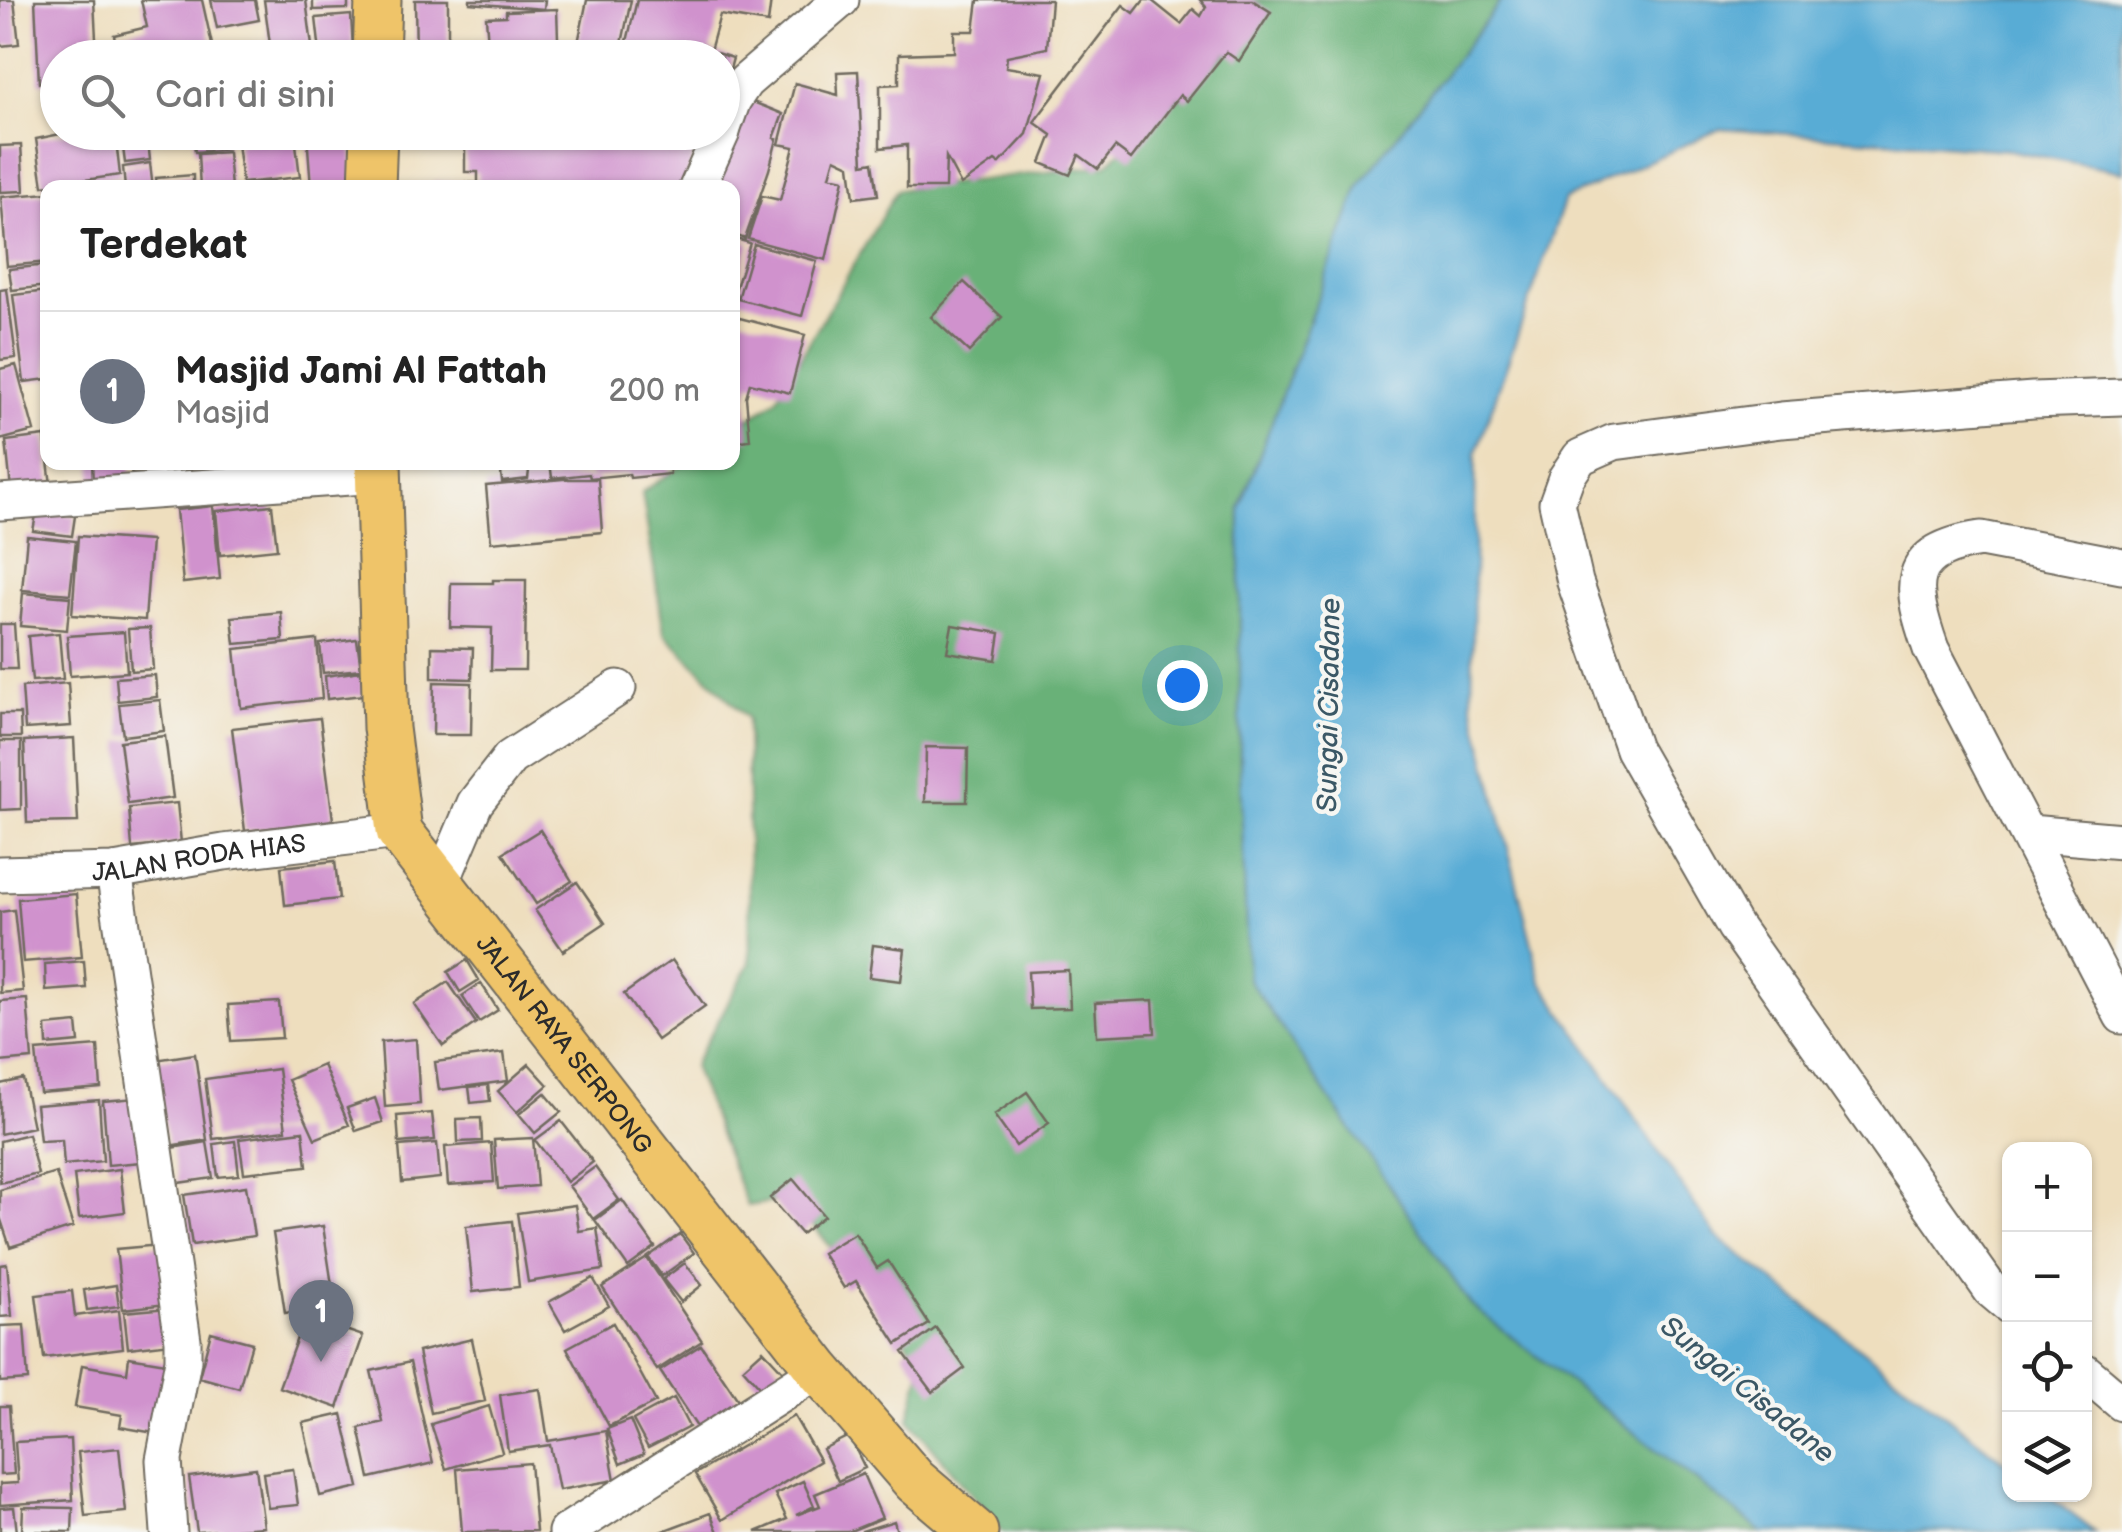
<!DOCTYPE html>
<html lang="id">
<head>
<meta charset="utf-8">
<style>
  body { margin:0; font-family:"Balsamiq Sans",sans-serif; background:#f6f6f6; color:#222 }
  .controls { position:absolute; right:30px; bottom:30px; display:grid; overflow:hidden; border-radius:20px; box-shadow:0 2px 8px #0004 }
  .controls button { width:90px; height:90px; display:grid; place-items:center; padding:0; border:0; border-bottom:2px solid #e0e0e0; background:#fff; color:#222; font:50px sans-serif }
  .you { position:absolute; left:1182px; top:685px; width:35px; height:35px; margin:-25px; border:8px solid #fff; border-radius:50%; background:#1a73e8; box-shadow:0 0 0 15px #1a73e833 }
  .badge { display:grid; place-items:center; width:65px; height:65px; border-radius:50%; background:#1f6fb2; color:#fff; font-size:32px; font-weight:700 }
  .pin { position:absolute; translate:-50% -82px; filter:drop-shadow(0 2px 5px #0008) }
  .pin::after { content:''; position:absolute; top:52px; width:35px; height:30px; background:inherit; clip-path:polygon(0 0,100% 0,50% 100%) }
  .list { margin:0; padding:0; list-style:none }
  h2 { display:flex; justify-content:space-between; align-items:center; height:130px; margin:0; padding:0 40px; font-size:42px }
  h2 small { font-size:32px; font-weight:400; color:#767676 }
  .list li { display:grid; grid-template-columns:65px 1fr auto; gap:30px; align-items:center; box-sizing:border-box; height:160px; padding:0 40px; border-top:2px solid #e0e0e0 }
  .list b { display:block; font-size:38px; white-space:nowrap }
  .list p { margin:0; font-size:32px; white-space:nowrap; color:#767676 }
  .list em { font-size:32px; font-style:normal; color:#767676 }
  .icon { flex:none; width:55px; height:55px; fill:none; stroke:currentColor; stroke-width:2; stroke-linecap:round; stroke-linejoin:round }
  .map { position:relative; flex:none; width:2122px; height:1532px; overflow:hidden }
  .search { position:absolute; background:#fff; box-shadow:0 2px 8px #0004; left:40px; top:40px; width:700px; height:110px; display:flex; align-items:center; gap:25px; box-sizing:border-box; padding:0 35px; border-radius:55px; color:#767676; font-size:38px }
  .panel { position:absolute; background:#fff; box-shadow:0 2px 8px #0004; left:40px; top:180px; width:700px; height:290px; border-radius:20px }
  .map>svg:first-child { display:block }
  .forest { fill:#69b178; stroke:#4a6e52; stroke-width:2.5 }
  .water { fill:#59acd5; stroke:#426c80; stroke-width:2.5 }
  .building { fill:#d092cd }
  .lines { fill:none; stroke-linecap:round; stroke-linejoin:round }
  .minor-casing { stroke:#6f6a5e; stroke-width:39 }
  .major-casing { stroke:#6f6a5e; stroke-width:49 }
  .minor { stroke:#fff; stroke-width:35 }
  .major { stroke:#efc469; stroke-width:45 }
  .labels { text-anchor:middle; stroke-width:9; stroke-linejoin:round; paint-order:stroke }
  .street-label { font-size:25px; fill:#2b2b2b; stroke:#f6f6f2 }
  .water-label { font-size:28px; font-style:italic; fill:#3b5866; stroke:#f6f6f2 }
</style>
</head>
<body>
<div class="map">
<svg width="2122" height="1532" viewBox="0 0 2122 1532">
  <rect width="100%" height="100%" fill="#f6f6f2"/>
  <filter id="ink" filterUnits="userSpaceOnUse"><feTurbulence type="fractalNoise" baseFrequency=".01" numOctaves="2"/><feDisplacementMap in="SourceGraphic" scale="20" xChannelSelector="R" yChannelSelector="G"/><feConvolveMatrix kernelMatrix="1 2 1 2 8 2 1 2 1" color-interpolation-filters="sRGB"/></filter>
  <filter id="wash" filterUnits="userSpaceOnUse"><feTurbulence type="fractalNoise" baseFrequency=".0048" numOctaves="4" result="noise"/><feDisplacementMap in="SourceGraphic" scale="40" xChannelSelector="R" yChannelSelector="G"/><feGaussianBlur stdDeviation="2.25" result="paint"/><feColorMatrix in="noise" values="0 0 0 0 0 0 0 0 0 0 0 0 0 0 0 0 0 1.4 0 .05"/><feComposite in="paint" operator="in"/></filter>
  <g filter="url(#wash)">
    <rect width="100%" height="100%" fill="#eedebe"/>
    <path class="forest" d="M1220 0H1502L1360 184 1240 508V770L1248 979 1471 1305 1762 1532H1003L909 1419 923 1362 792 1199 747 1206 693 1066 750 963 747 718 664 633 642 492 686 463 732 462 733 430 776 400 897 190 1106 165 1243 38Z"/>
    <path class="water" d="M1502 0H2122V172L2008 150 1720 129 1565 199 1476 453 1472 702 1541 981 1716 1236 2009 1465 2010 1494 2047 1495 2095 1532H1762L1471 1305 1248 979 1240 770V508L1360 184Z"/>
    <g id="blocks">
      <path class="building" d="M0 0H14L19 44 0 46Z
        M35 0H94L97 58H58V82L39 83Z
        M141 0H202L215 58H119L114 35 147 27Z
        M211 0H255L259 20 217 28Z
        M264 0H306L312 46 271 52Z
        M313 0H348V9L313 10Z
        M415 0H448V53L464 52V58H416Z
        M470 0H545L544 9 470 3Z
        M587 0H631L619 58H536V41L578 43Z
        M637 0H771L768 23 720 15 710 51 733 58 724 91 722 58H623Z
        M978 0H1051L1047 48 1007 56 1006 67 1044 73 1027 134 999 164 995 161 961 185 946 157 945 188H907V145L880 148V85L899 84V54L954 52V31H974Z
        M1144 0H1151L1181 24 1193 9 1201 16 1206 7 1200 0H1252L1271 12 1239 61 1226 52 1187 101 1180 95 1131 159 1115 147 1098 169 1079 155 1070 175 1041 163 1052 135 1034 122 1123 5 1134 13Z
        M557 9 558 39 526 40 531 41 533 58H489L486 17 506 16V11Z
        M351 15 353 50 320 53 316 18Z
        M266 49 268 58H232V56Z
        M858 71 863 164 873 162 878 195 854 198 850 165 835 158 830 176 844 179 826 260 748 239 762 196 780 200 794 147 779 144 795 83 838 95 837 72Z
        M743 98 783 114 774 138 777 139 769 170 745 239 732 234V188H717Z
        M70 132H115L120 175 43 186 36 139Z
        M121 132H147L150 160 125 163Z
        M193 132H225L227 149 195 152Z
        M350 132 355 183 311 187 307 134Z
        M465 132H701L683 188H434V182L478 183V172H465Z
        M295 136 300 177 242 183 237 143Z
        M21 145 24 191 0 192V146Z
        M228 152 231 188H200L198 154Z
        M150 163 153 188H125L123 167Z
        M193 175V188H157L156 178Z
        M274 182 275 188H246V185Z
        M47 193 48 262 7 266 1 197Z
        M732 238 750 243 733 297H732Z
        M754 244 817 261 802 316 738 299Z
        M48 265V286L12 290 9 269Z
        M964 282 1002 317 969 352 931 317Z
        M7 289 16 358 0 360V290Z
        M48 291V379L24 382 13 295Z
        M732 316 805 335 790 393 750 383 746 397 750 440 732 442Z
        M16 365 34 431 0 440V369Z
        M45 436 51 485 11 489 6 441Z
        M92 462H131L132 481 93 483Z
        M500 462H530L528 479 502 482Z
        M550 462H669L670 474 630 478 629 474 590 478 589 474 552 478Z
        M563 479H598L602 532 491 542 486 486Z
        M272 505 277 549 220 555 216 511Z
        M213 506 220 579 183 583 176 510Z
        M37 510 75 516 72 536 33 531Z
        M27 536 76 541 70 594 22 590Z
        M78 536 151 541 145 620 72 615Z
        M493 580H526L525 670H491L492 628 450 627 451 583H493Z
        M23 593 70 597 67 630 20 626Z
        M281 612 283 640 235 644 232 617Z
        M0 624H14L17 669H0Z
        M952 625 1000 633 996 660 947 652Z
        M150 628 153 669 131 671 128 629Z
        M124 632 127 672 70 676 67 636Z
        M59 633 63 679 32 681 28 636Z
        M357 639 361 669 323 673 320 644Z
        M317 640 322 699 241 708 235 649Z
        M432 647 473 648 472 679 432 678Z
        M361 671 364 695 327 699 325 676Z
        M155 675 157 697 118 701 116 678Z
        M434 682 472 683 471 735H433Z
        M68 683 71 726 25 729 22 687Z
        M160 700 164 731 123 736 119 704Z
        M0 714H20L21 737H0Z
        M320 718 333 820 245 831 232 728Z
        M165 736 173 798 128 804 120 741Z
        M74 738 78 822 27 823 24 741Z
        M0 741H21V809L0 810Z
        M926 747 968 748 967 802H925Z
        M177 803 181 843 132 848 129 808Z
        M540 830 572 881 536 904 503 853Z
        M335 861 339 899 285 905 281 867Z
        M577 882 605 923 563 951 535 910Z
        M76 894 82 957 23 962 18 899Z
        M14 910 23 991 0 993V912Z
        M873 945 905 949 901 981 869 977Z
        M467 960 479 980 460 992 448 972Z
        M672 960 705 1006 657 1040 624 994Z
        M84 961 86 988 46 991 45 964Z
        M1068 970 1070 1008 1030 1009 1028 972Z
        M448 982 476 1023 443 1046 414 1004Z
        M481 983 498 1010 479 1022 462 996Z
        M27 999 32 1059 0 1062V1001Z
        M1153 1000 1155 1033 1097 1036 1095 1003Z
        M279 1002 282 1038 231 1041 228 1005Z
        M77 1023 79 1042 47 1045 46 1026Z
        M416 1039 420 1104 385 1107 381 1042Z
        M98 1046 101 1088 40 1093 36 1051Z
        M504 1053 508 1081 439 1090 435 1062Z
        M195 1054 207 1140 168 1146 155 1060Z
        M529 1064 548 1085 517 1112 498 1091Z
        M323 1065 349 1125 315 1139 288 1080Z
        M278 1069 286 1130 213 1139 205 1079Z
        M23 1079 33 1127 0 1134V1084Z
        M488 1085 490 1101 471 1103 469 1087Z
        M1027 1092 1049 1123 1016 1146 994 1115Z
        M545 1093 561 1112 535 1133 519 1114Z
        M136 1098 141 1162 108 1165 103 1101Z
        M375 1098 383 1122 356 1131 347 1108Z
        M99 1100 103 1161 64 1165 62 1140 40 1141 36 1105Z
        M432 1113 435 1140 399 1143 397 1116Z
        M481 1118 482 1141 458 1142 457 1119Z
        M561 1121 593 1162 567 1182 535 1140Z
        M303 1131 307 1166 244 1173 239 1139Z
        M28 1134 38 1174 0 1183V1141Z
        M533 1138 537 1186 498 1189 494 1140Z
        M235 1141 239 1175 218 1177 214 1144Z
        M207 1142 213 1178 178 1183 172 1148Z
        M437 1143 440 1178 402 1182 399 1146Z
        M491 1143 494 1182 448 1185 445 1147Z
        M595 1167 619 1200 593 1219 569 1186Z
        M120 1169 125 1212 79 1218 74 1175Z
        M56 1173 73 1227 10 1247 0 1217V1190Z
        M793 1179 824 1216 801 1234 770 1198Z
        M246 1186 254 1236 192 1245 184 1195Z
        M622 1200 655 1247 628 1267 595 1220Z
        M575 1205 579 1231 597 1228 603 1270 528 1282 517 1213Z
        M512 1221 519 1287 473 1292 466 1226Z
        M323 1226 335 1305 285 1313 273 1233Z
        M855 1233 877 1268 888 1261 929 1324 897 1344 856 1281 844 1288 822 1253Z
        M680 1234 694 1253 662 1276 648 1257Z
        M160 1245 167 1304 123 1309 116 1249Z
        M647 1258 702 1341 657 1370 602 1287Z
        M685 1263 702 1285 681 1302 663 1279Z
        M7 1264 12 1316 0 1317V1265Z
        M593 1278 609 1306 565 1330 549 1302Z
        M116 1285 119 1306 87 1310 84 1290Z
        M72 1291 75 1316 119 1310 123 1348 44 1358 36 1295Z
        M168 1308 172 1343 128 1348 124 1312Z
        M305 1316 363 1336 338 1408 279 1387Z
        M613 1323 656 1402 609 1426 567 1348Z
        M24 1325 28 1380 0 1382V1326Z
        M936 1328 965 1368 933 1392 903 1352Z
        M211 1332 252 1343 239 1388 199 1377Z
        M472 1339 485 1401 431 1413 418 1352Z
        M701 1345 738 1400 697 1427 660 1371Z
        M763 1350 786 1375 765 1393 743 1368Z
        M129 1357 172 1364 160 1434 120 1427 122 1415 75 1407 82 1365 127 1373Z
        M410 1362 433 1463 370 1478 359 1428 383 1422 371 1371Z
        M540 1389 548 1441 606 1431 615 1480 559 1490 550 1445 508 1451 500 1395Z
        M674 1398 689 1427 648 1448 633 1420Z
        M0 1406H9L14 1474 0 1475Z
        M489 1406 502 1452 446 1469 431 1424Z
        M342 1414 359 1487 320 1496 303 1423Z
        M794 1416 820 1461 722 1520 695 1474Z
        M630 1420 644 1454 620 1464 607 1429Z
        M849 1436 865 1468 838 1481 823 1449Z
        M70 1439 73 1500 0 1505V1484L18 1483 15 1442Z
        M119 1448 126 1512 85 1516 78 1452Z
        M530 1463 536 1531 462 1532 457 1469Z
        M256 1468 264 1527 197 1532 189 1477Z
        M293 1469 298 1505 268 1508 263 1473Z
        M863 1474 882 1518 848 1532H756L787 1519 775 1494 803 1481 814 1506 796 1515 820 1506 815 1494Z
        M14 1507 17 1532H0V1508Z
        M23 1507 73 1508 72 1532 22 1531Z
        M710 1513 718 1532H660Z
        M894 1521 897 1532H862V1531Z"/>
    </g>
  </g>
  <g filter="url(#ink)">
    <use href="#blocks" fill-opacity="0" stroke="#6f6a5e" stroke-width="2.5"/>
    <g class="lines">
      <defs>
        <g id="minor">
          <path d="M722 131 733 100 745 82 841 0"/>
          <path d="M697 188 722 132"/>
          <path d="M0 502 378 475"/>
          <path d="M2122 566 1981 539C1903 551 1909 586 1931 649L2122 1016"/>
          <path d="M2029 833 2122 841"/>
          <path d="M114 871 183 1340V1360L164 1460 169 1532"/>
          <path id="s1" d="M0 874 114 871 224 852 399 831"/>
          <path d="M440 886 475 803 510 758 618 688"/>
          <path d="M2010 1306 1991 1290 1735 927 1633 749 1575 582 1557 503 1566 478 1580 457 1614 442 1781 420 2033 400 2122 397"/>
          <path d="M2084 1371 2122 1403"/>
          <path d="M566 1532 819 1370"/>
        </g>
        <g id="major">
          <path d="M376 58 378 0"/>
          <path d="M372 188 374 132"/>
          <path id="s2" d="M378 462 386 728 399 831 819 1370 915 1481 975 1532"/>
        </g>
      </defs>
      <use href="#minor" class="minor-casing"/>
      <use href="#major" class="major-casing"/>
      <use href="#minor" class="minor"/>
      <use href="#major" class="major"/>
    </g>
  </g>
  <g class="labels">
    <g class="street-label">
      <text dy="9" stroke="none"><textPath href="#s1" startOffset="200">JALAN RODA HIAS</textPath></text>
      <text dy="9" stroke="none"><textPath href="#s2" startOffset="640">JALAN RAYA SERPONG</textPath></text>
    </g>
    <g class="water-label">
      <text transform="translate(1328 705) rotate(-89)" y="10">Sungai Cisadane</text>
      <text transform="translate(1748 1389) rotate(39)" y="10">Sungai Cisadane</text>
    </g>
  </g>
</svg>
<div class="controls">
<button>+</button>
<button>−</button>
<button><svg class="icon" aria-label="locate" viewBox="0 0 24 24"><circle cx="12" cy="12" r="6"/><path d="M12 2v4M12 18v4M2 12h4M18 12h4"/></svg></button>
<button><svg class="icon" aria-label="layers" viewBox="0 0 24 24"><path d="M12 4l9 5-9 5-9-5zM3 14l9 5 9-5"/></svg></button>
</div>
<div class="you"></div>
<div class="pin badge" style="left:321px;top:1362px;background:#6b7280">1</div>
<div class="search"><svg class="icon" aria-label="search" viewBox="0 0 24 24"><circle cx="10" cy="10" r="6"/><path d="M15 15l6 6"/></svg>Cari di sini</div>
<section class="panel">
<h2>Terdekat<small></small></h2>
<ul class="list">
<li><span class="badge" style="background:#6b7280">1</span><div><b>Masjid Jami Al Fattah</b><p>Masjid</p></div><em>200 m</em></li>
</ul>
</section>
</div>
</body>
</html>
